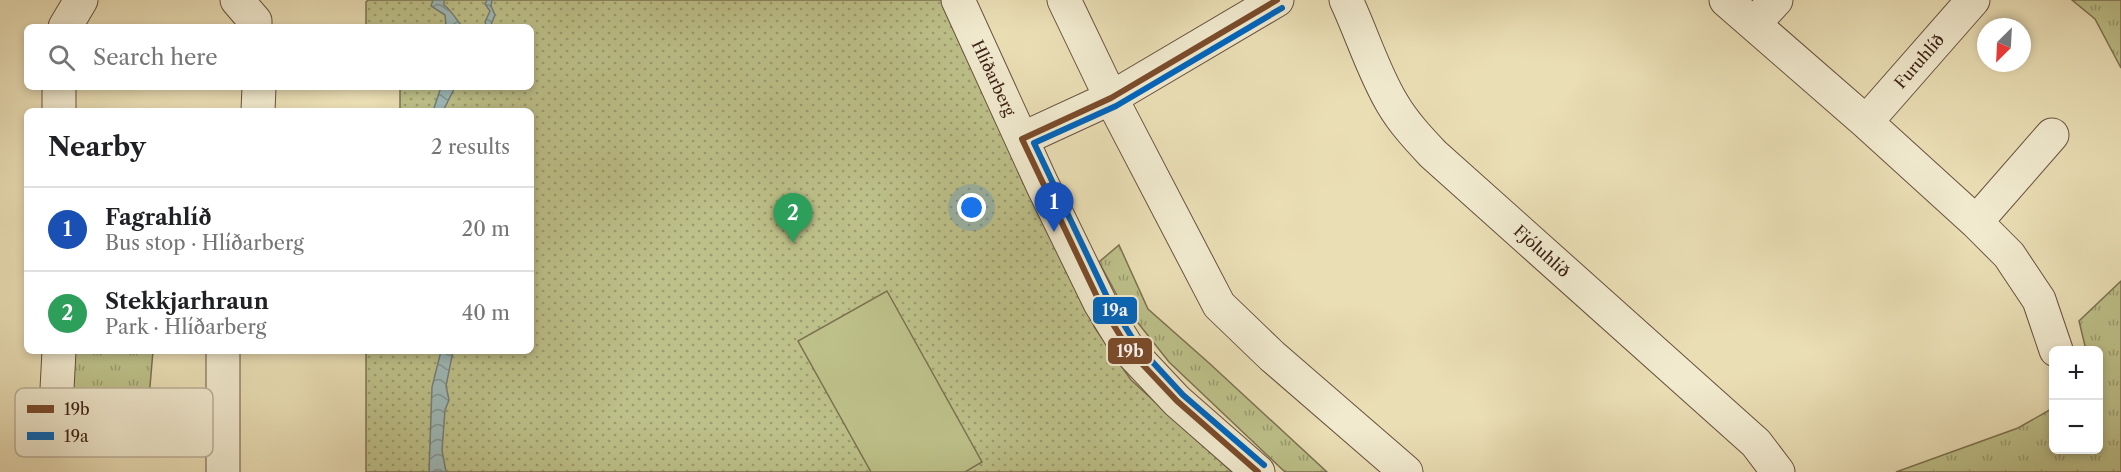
<!DOCTYPE html>
<html lang="en">
<head>
<meta charset="utf-8">
<style>
  body { margin:0; font-family:"Libre Caslon Text",serif; background:#f6f6f6; color:#202124 }
  .controls { position:absolute; right:18px; bottom:18px; display:grid; overflow:hidden; border-radius:9px; box-shadow:0 3px 9px #0003 }
  .controls button { width:54px; height:54px; display:grid; place-items:center; padding:0; border:0; border-bottom:2px solid #e0e0e0; background:#fff; color:#202124; font:30px sans-serif }
  .compass { position:absolute; left:1977px; top:18px; width:54px; height:54px; border-radius:50%; background:#fff; box-shadow:0 3px 9px #0003; rotate:204deg }
  .you { position:absolute; left:972px; top:208px; width:21px; height:21px; margin:-15px; border:4px solid #fff; border-radius:50%; background:#1a73e8; box-shadow:0 0 0 9px #1a73e833 }
  .badge { display:grid; place-items:center; width:39px; height:39px; border-radius:50%; background:#8f2418; color:#fff; font-size:20px; font-weight:700 }
  .pin { position:absolute; translate:-50% -50px; filter:drop-shadow(0 2px 3px #0008) }
  .pin::after { content:''; position:absolute; top:32px; width:21px; height:18px; background:inherit; clip-path:polygon(0 0,100% 0,50% 100%) }
  .list { margin:0; padding:0; list-style:none }
  h2 { display:flex; justify-content:space-between; align-items:center; height:78px; margin:0; padding:0 24px; font-size:26px }
  h2 small { font-size:20px; font-weight:400; color:#757577 }
  .list li { display:grid; grid-template-columns:39px 1fr auto; gap:18px; align-items:center; box-sizing:border-box; height:84px; padding:0 24px; border-top:2px solid #e0e0e0 }
  .list b { display:block; font-size:22px; white-space:nowrap }
  .list p { margin:0; font-size:20px; white-space:nowrap; color:#757577 }
  .list em { font-size:20px; font-style:normal; color:#757577 }
  .icon { flex:none; width:33px; height:33px; fill:none; stroke:currentColor; stroke-width:2; stroke-linecap:round; stroke-linejoin:round }
  .map { position:relative; flex:none; width:2121px; height:472px; overflow:hidden }
  .search { position:absolute; background:#fff; box-shadow:0 3px 9px #0003; left:24px; top:24px; width:510px; height:66px; display:flex; align-items:center; gap:15px; box-sizing:border-box; padding:0 21px; border-radius:9px; color:#757577; font-size:22px }
  .panel { position:absolute; background:#fff; box-shadow:0 3px 9px #0003; left:24px; top:108px; width:510px; height:246px; border-radius:9px }
  .map>svg:first-child { display:block }
  .grass { fill:url(#grass-tufts); stroke:#7c7150; stroke-width:1.5 }
  .park { fill:url(#park-dots); stroke:#7c7150; stroke-width:1.5 }
  .pitch { fill:#bdc089; stroke:#7c7150; stroke-width:1.5 }
  .water { fill:url(#water-waves); stroke:#767d78; stroke-width:1.5 }
  .lines { fill:none; stroke-linecap:round; stroke-linejoin:round }
  .minor-casing { stroke:#68513e; stroke-width:35 }
  .minor { stroke:#f1eacf; stroke-width:33 }
  .bus-1-casing { stroke:#f1eacf; stroke-width:10 }
  .bus-2-casing { stroke:#f1eacf; stroke-width:10 }
  .bus-1 { stroke:#7a4b2a; stroke-width:6 }
  .bus-2 { stroke:#0065bd; stroke-width:6 }
  .labels { text-anchor:middle; stroke-width:6; stroke-linejoin:round; paint-order:stroke }
  .street-label { font-size:16px; fill:#3c2216; stroke:#f1eacf }
  .key { fill:#f1eacf; stroke:#bbae98; stroke-width:1.5 }
  .key-label { font-size:16px; fill:#3c2216 }
  .line-badge { stroke:#f1eacf; stroke-width:2 }
  .badge-label { font-size:16px; text-anchor:middle; font-weight:bold; fill:#fff }
</style>
</head>
<body>
<div class="map">
<svg width="2121" height="472" viewBox="0 0 2121 472">
  <defs>
    <pattern id="grass-tufts" width="24" height="20" patternUnits="userSpaceOnUse" patternTransform="scale(1.5)"><rect width="24" height="20" fill="#bdc089"/><path d="M3 7l-1-3M5 7V3M7 7l1-3M15 17l-1-3M17 17v-4M19 17l1-3" fill="none" stroke="#9b9c6f"/></pattern>
    <pattern id="park-dots" width="8" height="8" patternUnits="userSpaceOnUse" patternTransform="scale(1.5)"><rect width="8" height="8" fill="#bdc089"/><path d="M2 2h.1M6 6h.1" fill="none" stroke="#9b9c6f" stroke-width="1.8" stroke-linecap="round"/></pattern>
    <pattern id="water-waves" width="16" height="10" patternUnits="userSpaceOnUse" patternTransform="scale(1.5)"><rect width="16" height="10" fill="#9db9b9"/><path d="M0 5q4-4 8 0t8 0" fill="none" stroke="#819695"/></pattern>
  </defs>
  <rect width="100%" height="100%" fill="#eadeb5"/>
  <filter id="stains"><feTurbulence type="fractalNoise" baseFrequency=".00333" numOctaves="4"/><feColorMatrix values="0 0 0 0 .2 0 0 0 0 .09 0 0 0 0 .02 0 0 0 .5 -.17"/></filter>
  <radialGradient id="worn" r=".72"><stop offset=".6" stop-color="#630" stop-opacity="0"/><stop offset="1" stop-color="#630" stop-opacity=".3"/></radialGradient>
  <path class="grass" d="M2072 0H2121V68L2095 19Z
    M1119 245 1148 309 1209 363 1327 472H1285L1169 362 1119 299 1099 262Z
    M2121 281V472H1896L2018 428 2053 408 2054 450H2098V350H2086L2079 321Z
    M75 351H153L149 398 72 392Z"/>
  <path class="park" d="M368 0H941L1095 328 1131 380 1232 472H366V351H531V111H400V87H531V27H366V2Z"/>
  <path class="pitch" d="M887 291 982 462 965 472H871L798 341Z"/>
  <path class="water" d="M433 0H444V5C453 12 455 19 463 27L446 26 445 15 431 6Z
    M487 0H492L491 6 495 15 490 27H487L485 22 490 11 485 4Z
    M441 87H455L443 111H433Z
    M441 351H453L446 386 449 400 445 410 442 450 446 472H429L432 387Z"/>
  <g class="lines">
    <defs>
      <path id="minor" d="M237 0 255 21V27
        M958 0 1042 184 1100 303 1129 350 1177 401 1258 472
        M1064 0 1111 98 1219 305 1272 356 1406 472
        M1346 0C1362 34 1373 71 1392 103 1403 122 1418 138 1433 154L1756 443 1778 472
        M1726 0 1866 122 1976 222 2009 255 2039 300 2056 350
        M1754 24 1776 0
        M65 27 81 0
        M59 111V87
        M258 111 259 87
        M1866 122 1973 0
        M1022 139 1111 98 1277 0
        M1976 222 2052 135
        M55 427 59 351
        M223 472V351"/>
    </defs>
    <use href="#minor" class="minor-casing"/>
    <use href="#minor" class="minor"/>
    <defs>
      <path id="bus-1" d="M1258 472 1177 401 1129 350 1100 303 1022 139 1111 98 1277 0"/>
      <path id="bus-2" d="M1264 465 1183 395 1136 344 1108 299 1034 143 1116 106 1282 8"/>
    </defs>
    <use href="#bus-1" class="bus-1-casing"/>
    <use href="#bus-2" class="bus-2-casing"/>
    <use href="#bus-1" class="bus-1"/>
    <use href="#bus-2" class="bus-2"/>
  </g>
  <g class="labels">
    <g class="street-label">
      <text transform="translate(1919 61) rotate(-49)" y="6">Furuhlíð</text>
      <text transform="translate(994 78) rotate(65)" y="6">Hlíðarberg</text>
      <text transform="translate(1542 251) rotate(42)" y="6">Fjóluhlíð</text>
    </g>
  </g>
  <rect x="15" y="388" width="198" height="69" rx="9" class="key"/>
  <rect x="27" y="405" width="27" height="8" fill="#7a4b2a"/>
  <rect x="27" y="432" width="27" height="8" fill="#0065bd"/>
  <g class="key-label">
    <text x="64" y="415">19b</text>
    <text x="64" y="442">19a</text>
  </g>
  <g class="line-badge">
    <rect x="1092" y="296" width="46" height="29" rx="6" fill="#0065bd"/>
    <rect x="1107" y="337" width="46" height="28" rx="6" fill="#7a4b2a"/>
  </g>
  <g class="badge-label">
    <text x="1115" y="316">19a</text>
    <text x="1130" y="357">19b</text>
  </g>
  <rect width="100%" height="100%" filter="url(#stains)"/>
  <rect width="100%" height="100%" fill="url(#worn)"/>
</svg>
<div class="controls">
<button>+</button>
<button>−</button>
</div>
<svg class="compass" viewBox="-18 -18 36 36"><path d="M0-13l5 13h-10z" fill="#e53935"/><path d="M0 13l5-13h-10z" fill="#757577"/></svg>
<div class="you"></div>
<div class="pin badge" style="left:1054px;top:232px;background:#1a4fb4">1</div>
<div class="pin badge" style="left:793px;top:243px;background:#2e9e5b">2</div>
<div class="search"><svg class="icon" aria-label="search" viewBox="0 0 24 24"><circle cx="10" cy="10" r="6"/><path d="M15 15l6 6"/></svg>Search here</div>
<section class="panel">
<h2>Nearby<small>2 results</small></h2>
<ul class="list">
<li><span class="badge" style="background:#1a4fb4">1</span><div><b>Fagrahlíð</b><p>Bus stop · Hlíðarberg</p></div><em>20 m</em></li>
<li><span class="badge" style="background:#2e9e5b">2</span><div><b>Stekkjarhraun</b><p>Park · Hlíðarberg</p></div><em>40 m</em></li>
</ul>
</section>
</div>
</body>
</html>
